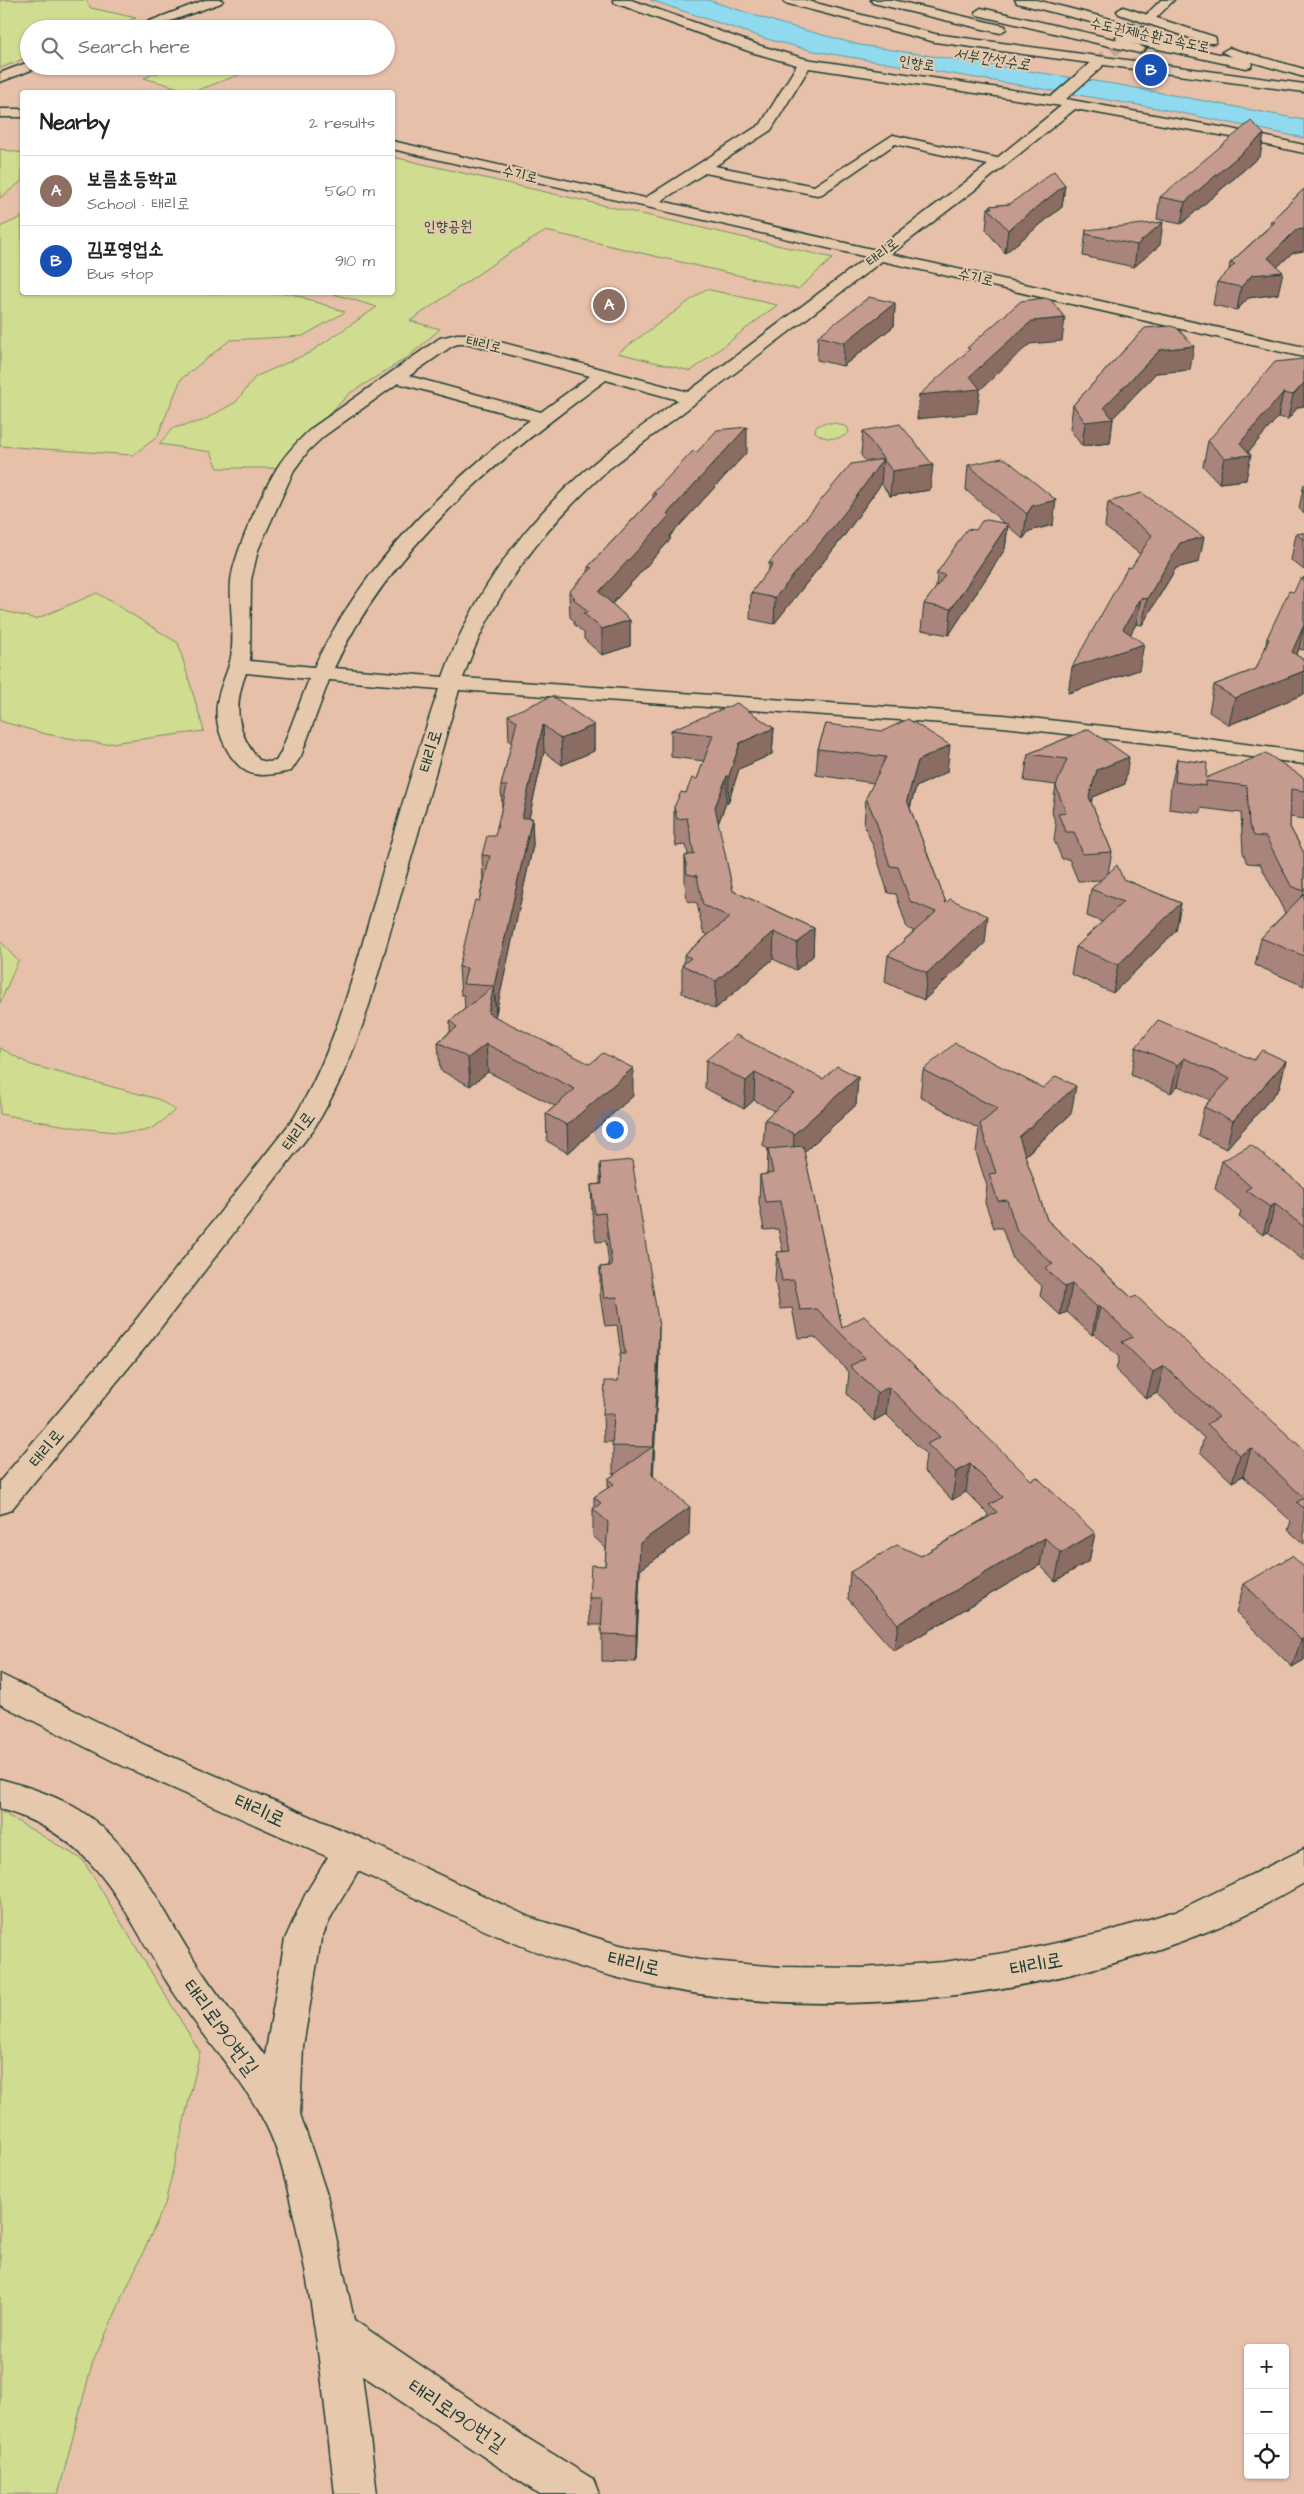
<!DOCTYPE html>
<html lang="en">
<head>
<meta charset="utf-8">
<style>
  body { margin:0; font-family:"Architects Daughter","Poor Story",sans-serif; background:#f2f2f2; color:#222 }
  .controls { position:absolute; right:15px; bottom:15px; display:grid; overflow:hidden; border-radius:5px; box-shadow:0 1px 4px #0004 }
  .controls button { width:45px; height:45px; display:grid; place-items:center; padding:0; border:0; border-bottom:1px solid #e0e0e0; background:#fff; color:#222; font:25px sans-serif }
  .you { position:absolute; left:614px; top:1129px; width:18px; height:18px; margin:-12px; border:4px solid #fff; border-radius:50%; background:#1a73e8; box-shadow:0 0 0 8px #1a73e833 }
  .badge { display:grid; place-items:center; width:32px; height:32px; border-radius:50%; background:#d1495b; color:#fff; font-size:16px; font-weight:700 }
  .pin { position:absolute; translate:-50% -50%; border:2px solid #fff; box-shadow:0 1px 5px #0006 }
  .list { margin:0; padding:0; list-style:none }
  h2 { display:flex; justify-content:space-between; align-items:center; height:65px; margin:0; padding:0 20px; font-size:21px }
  h2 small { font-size:16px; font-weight:400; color:#767676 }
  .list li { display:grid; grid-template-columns:32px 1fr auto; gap:15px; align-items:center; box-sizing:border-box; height:70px; padding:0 20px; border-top:1px solid #e0e0e0 }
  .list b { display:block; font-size:19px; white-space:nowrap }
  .list p { margin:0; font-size:16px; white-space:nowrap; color:#767676 }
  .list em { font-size:16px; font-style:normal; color:#767676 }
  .icon { flex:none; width:28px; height:28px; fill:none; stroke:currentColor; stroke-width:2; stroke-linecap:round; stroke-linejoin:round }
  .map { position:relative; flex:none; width:1304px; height:2494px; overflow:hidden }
  .search { position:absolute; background:#fff; box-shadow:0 1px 4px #0004; left:20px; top:20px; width:375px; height:55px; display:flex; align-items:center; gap:12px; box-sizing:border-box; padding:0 18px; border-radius:28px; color:#767676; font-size:19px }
  .panel { position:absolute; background:#fff; box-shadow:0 1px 4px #0004; left:20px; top:90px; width:375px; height:205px; border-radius:5px }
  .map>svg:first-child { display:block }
  .green { fill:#d0dd90; stroke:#788d62 }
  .water { fill:#8fdaef; stroke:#629ba4 }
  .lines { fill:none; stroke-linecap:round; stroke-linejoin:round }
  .minor-tunnel { stroke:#bea692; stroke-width:14; stroke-dasharray:14 7; stroke-linecap:butt }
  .minor-casing { stroke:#1f3d34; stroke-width:3 }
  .highway-casing { stroke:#1f3d34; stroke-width:3 }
  .minor { fill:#e6c9ad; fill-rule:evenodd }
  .highway { fill:#e6c9ad; fill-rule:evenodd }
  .wall { fill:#a9847b; stroke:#1f3d34 }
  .shaded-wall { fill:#8a6c64; stroke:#1f3d34 }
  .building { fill:#c59a8f; stroke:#1f3d34 }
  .labels { text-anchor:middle; stroke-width:4; stroke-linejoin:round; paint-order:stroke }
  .far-street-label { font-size:15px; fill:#1f3d34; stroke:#e6c9ad }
  .far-park-label { font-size:15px; fill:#284539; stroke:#e6c9ad }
  .far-water-label { font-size:16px; font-style:italic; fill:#25453d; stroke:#e6c9ad }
  .street-label { font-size:18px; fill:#1f3d34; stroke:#e6c9ad }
  .near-street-label { font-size:21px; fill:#1f3d34; stroke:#e6c9ad }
</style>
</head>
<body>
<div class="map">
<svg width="1304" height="2494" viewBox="0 0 1304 2494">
  <rect width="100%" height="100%" fill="#e6c0a9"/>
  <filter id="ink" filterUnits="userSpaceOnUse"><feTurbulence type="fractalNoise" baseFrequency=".02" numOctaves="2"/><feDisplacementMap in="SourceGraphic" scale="10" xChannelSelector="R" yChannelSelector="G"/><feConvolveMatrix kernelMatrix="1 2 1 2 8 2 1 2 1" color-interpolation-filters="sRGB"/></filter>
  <g filter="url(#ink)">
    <path class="green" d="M0 0H86L91 8 136 18 107 29H29V57L0 68Z
      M176 66H262L193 92 144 78Z
      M0 149 22 153V181L0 198Z
      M393 157 833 258 798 289 546 231 500 259 410 321 440 329 408 357 350 393 275 468H218L211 452 159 444 173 428 202 421 236 402 255 377 309 353 377 307 331 293 392 292Z
      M22 217V292L290 293 345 312 303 336 230 340 181 379 157 437 133 455 0 446V227Z
      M706 289 777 305 691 371 618 353Z
      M823 423H834L847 427 849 432C841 441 824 440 815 432L816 427Z
      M97 593 178 643 204 731 103 744 46 734 0 721V610L36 619Z
      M0 941 18 961 0 1003Z
      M0 1048 31 1065 158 1099 175 1110C168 1116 159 1125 150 1129 127 1140 29 1119 0 1114Z
      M0 1811 83 1860 200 2052 165 2204 92 2364 58 2494H0Z"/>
    <path class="water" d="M650 0H708L782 24 860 45 1120 85 1304 120V138L1162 109 814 51 767 39Z"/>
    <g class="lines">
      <path class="minor-tunnel" d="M1096 65 1152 15"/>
      <defs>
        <path id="minor" d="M205 0H223L221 3 148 29H129Z
          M613 0H631L761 46 806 59 1052 96 1091 62 1096 61 1103 65 1101 68 1066 99 1231 129 1304 145V153L1231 137 1075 109 972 192 891 254 1304 347V357L882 261 610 468C543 529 493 591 463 678L1003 715 1148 731 1304 752V764L1148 743 1003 727 459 690 370 1002C356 1047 338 1090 313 1130L148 1344 11 1510 0 1514V1481L128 1330 294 1118C334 1052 353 977 374 903 394 831 415 759 439 689L329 680 301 756 291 771C276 774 256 779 243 769 225 755 214 725 217 704 219 687 228 673 231 657 235 632 229 606 231 581 234 553 262 493 277 468 286 453 299 440 312 428L440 338 457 334H470L688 392 867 257 392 149V141L645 198 761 124 797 65 751 52 615 3ZM809 68 1055 105 1061 106 997 158 893 135 814 186 715 166 771 130ZM895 144 988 165 876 250 661 201 705 173 817 195 822 194ZM458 344H470L590 376 541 412 409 376 452 346ZM606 380 678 400C651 420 624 439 599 459 528 516 473 592 443 677L334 668C391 545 499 458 606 380ZM398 383 530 420C443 485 361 568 314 667L250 661 251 580 258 550 294 470 308 451 324 436ZM246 673 309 679 281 752 276 761 268 762 259 760C236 733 233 706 246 673Z
          M1161 0H1174L1156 18H1148L1146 15Z
          M29 62V66H35L34 69 0 82V73Z
          M0 109H22V117H0Z
          M0 1674 147 1746 363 1839 531 1918 620 1945 699 1960 780 1967 862 1968 944 1962 1024 1950 1103 1933 1179 1910 1304 1849V1883C1272 1901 1240 1919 1206 1932 1028 2002 806 2026 619 1978 527 1955 444 1911 358 1871L332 1915 321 1939 303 2046 300 2114 327 2195 354 2320 527 2438 593 2479 599 2494H539L362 2375 377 2494H335C324 2400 315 2305 293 2212 286 2184 280 2153 267 2127 241 2075 198 2032 167 1982 119 1903 97 1837 0 1809V1779C29 1787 59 1796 84 1813 135 1847 161 1908 193 1958 215 1993 241 2024 265 2056L285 1939 306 1893 328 1857 123 1766 0 1704Z"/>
        <path id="highway" d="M783 0H804L935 34 1304 84V92L935 42 785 3Z
          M871 0H893L1005 26 1006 29 1000 33 873 3Z
          M1015 0H1036L1146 28 1147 31 1141 35 1017 3Z
          M1123 7 1215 37 1216 40 1215 43H1205L1119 14 1117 11Z
          M981 8 1139 45 1146 49 1139 53 977 15 975 12Z
          M1122 33 1233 57 1222 52 1229 48 1304 69V77L1252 62 1251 67 1246 68 1117 40 1116 37Z"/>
      </defs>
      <use href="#minor" class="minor-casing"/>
      <use href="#highway" class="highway-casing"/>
      <use href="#minor" class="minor"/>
      <use href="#highway" class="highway"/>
    </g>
    <path class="wall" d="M1264 134 1260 156 1181 224 1157 219 1160 197Z
      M1065 185 1062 207 1005 253 986 230 988 208H990V206L1010 204Z
      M1304 189 1292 253 1277 267 1278 294 1248 298 1237 310 1213 305 1217 282 1229 270 1230 263 1270 226 1271 221Z
      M1086 230 1160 245 1134 267 1083 256Z
      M895 303 894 326 843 366 817 360 818 336Z
      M1145 328 1190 370 1156 373 1113 418 1110 443 1082 446 1070 429 1073 405Z
      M1304 359V406L1298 407 1288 419 1278 417 1248 452 1246 480 1219 483 1203 466 1208 441Z
      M863 431 930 490 890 496 881 483V484L844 536 774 624 750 619 751 593 769 570V563L866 462 861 455Z
      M697 452H747L670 536V540L612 604 630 620V646L602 655 584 639V633L574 624V621L570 617 569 592 588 572V567L653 498V493Z
      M968 465 1053 525 1029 531 1023 539 1008 526 1005 549 949 635 921 630 924 604 936 588 937 573 976 530 1004 523 966 490Z
      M1304 484V514L1299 508Z
      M1108 502 1199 562 1176 568 1142 625 1136 624 1130 635 1139 670 1068 693 1131 568 1140 554 1105 527Z
      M1304 533V570L1291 560 1296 534Z
      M1304 577V650L1299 649 1296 655 1304 660V694L1229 725 1209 712 1214 685 1256 669 1265 650 1267 638Z
      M508 715 594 725V751L562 765 544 752 529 818H532L533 845 495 1017 633 1096 568 1153 547 1141 546 1114 555 1106 488 1072 470 1086 440 1070 438 1042 450 1032V1021L465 1009 464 995H461L459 967 479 901 483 882 482 855 495 836 502 807 501 786 512 743 509 741Z
      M826 724 947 772 916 787 910 808 946 903 985 943 924 1000 885 982 888 955 914 931 907 928 896 894 888 893 874 848 864 825 866 798 874 783 816 775 818 749Z
      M774 728 772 754 739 769 728 803H726L718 824 733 891 814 928 813 956 796 970 773 959 715 1009 682 993V965L684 964V955L708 935 703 932 697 903 687 901 685 883V856L688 855 686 845 676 846 674 834V807L697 779 704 761 671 757V730Z
      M1089 729 1125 784 1093 797 1091 802 1112 852 1108 873 1181 903 1176 931 1113 993 1071 974 1076 947 1102 922 1087 916 1091 889 1101 880 1078 881 1069 859H1062L1054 840 1056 825 1052 812 1056 785 1024 781 1028 754Z
      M1177 759 1206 778H1304V819L1290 817V827L1304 853V986L1255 965 1261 938 1285 913 1260 864 1247 863 1243 852 1241 813 1201 808 1200 813 1169 809 1171 786Z
      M1136 1047 1254 1060 1286 1061 1279 1089 1226 1149 1198 1135 1204 1107 1210 1100 1178 1086 1171 1093 1131 1075Z
      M706 1060 823 1079 858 1077 856 1105 804 1152 842 1328 1031 1480 1095 1533 1089 1561 1055 1581 1040 1565 894 1651 848 1599 850 1572 921 1556 987 1517 988 1514 966 1492 952 1500 924 1471 926 1454 886 1414 874 1421 847 1394 849 1372 815 1337 798 1338 792 1308 780 1309 775 1280 777 1252H783L778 1229 764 1230 759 1202 760 1175 767 1174 768 1149 763 1146 765 1119 774 1111 754 1100 744 1109 705 1088Z
      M923 1070 1071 1114 1025 1156 1047 1220 1132 1298 1304 1450V1544L1288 1530 1291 1521 1243 1476 1232 1482 1200 1452 1204 1438 1157 1393 1146 1399 1116 1370 1119 1357 1094 1334 1092 1335 1067 1312 1060 1315 1040 1296 1042 1286 1013 1259 1002 1228H994L985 1202 987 1186 976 1152 979 1129 920 1097Z
      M1222 1161 1304 1187V1261L1268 1232 1263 1235 1239 1217 1241 1211 1215 1189Z
      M600 1163 659 1354 653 1476 689 1535 640 1570 636 1662 602 1661V1625H590L589 1598 605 1566 606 1548 593 1536V1509L594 1508V1497L608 1488V1479L615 1474H613V1442H604L603 1414 618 1381 621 1354 617 1325 605 1326 600 1295V1267L609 1266 606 1241 596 1242 592 1213 591 1185 600 1184Z
      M1304 1567V1660L1292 1667 1236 1612 1244 1584Z"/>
    <path class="shaded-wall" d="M1264 134 1260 156 1181 224 1185 202Z
      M1065 185 1062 207 1005 253 1008 230Z
      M1163 222 1160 245 1134 267 1137 245Z
      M1304 229V251L1292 253 1271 273 1283 272 1278 294 1248 298 1237 310 1241 287 1268 258 1296 230Z
      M895 303 894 326 843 366 844 343Z
      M1065 318 1062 341 1030 344 1016 356 980 390 977 413 917 419 919 395 1019 332 1032 321Z
      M1194 346 1190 370 1156 373 1112 419H1113L1110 443 1082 446 1085 422 1104 407 1160 350Z
      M1303 383H1304V406L1298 407 1288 419 1293 395Z
      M1283 393 1278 417 1245 456 1251 455 1246 480 1219 483 1224 458 1240 443Z
      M747 427V452L670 536V540L599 618V592L667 514Z
      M883 459 881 484 844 536 774 624 775 598Z
      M933 465 930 490 890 496 892 471Z
      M1056 500 1053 525 1029 531 1023 539 1027 514 1032 506Z
      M1008 524 1005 549 949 635 951 609Z
      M1204 537 1199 562 1176 568 1142 625 1147 599 1180 543Z
      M1141 598 1136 624 1121 651 1144 644 1139 670 1068 693 1072 667 1123 629Z
      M630 620V646L602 655V629Z
      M1304 625 1299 649 1287 678 1304 671V694L1229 725 1235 698 1292 652Z
      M543 725 544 752 523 844 522 818Z
      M594 725V751L562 765 561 739Z
      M774 728 772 754 739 769 728 803 729 776 740 743Z
      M950 745 947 772 916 787 904 826 907 800 918 761Z
      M1129 757 1125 784 1093 797 1084 824 1089 797 1097 770Z
      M727 776 726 803 714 834 715 807Z
      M532 818 533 845 496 1013 494 986Z
      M1181 903 1176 931 1113 993 1118 965Z
      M988 916 985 943 924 1000 927 973Z
      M814 928 813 956 796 970 797 943Z
      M774 932 773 959 715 1009 716 981Z
      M494 986 496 1013 490 1041 488 1013Z
      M486 1044 488 1072 470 1086 468 1058Z
      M1184 1058 1178 1086 1171 1093 1177 1065Z
      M1286 1061 1279 1089 1226 1149 1233 1121Z
      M633 1068V1096L568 1153 567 1125Z
      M755 1073 754 1100 744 1109 746 1081Z
      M858 1077 856 1105 793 1162 794 1134Z
      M1076 1086 1071 1114 1014 1165 1019 1137Z
      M1275 1204 1268 1232 1263 1235 1270 1207Z
      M1072 1284 1067 1312 1060 1315 1065 1287Z
      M1100 1306 1094 1334 1092 1335 1097 1307Z
      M659 1326V1354L652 1503V1475Z
      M1164 1366 1157 1393 1146 1399 1153 1372Z
      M889 1387 886 1414 874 1421 877 1393Z
      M1251 1448 1243 1476 1232 1482 1240 1455Z
      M970 1464 966 1492 952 1500 956 1472Z
      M690 1507 689 1535 640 1570 636 1662V1635L640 1543Z
      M1095 1533 1089 1561 1055 1581 1061 1553Z
      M1045 1538 1040 1565 894 1651 898 1624Z
      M1304 1638V1660L1292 1667 1301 1640Z"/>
    <path class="building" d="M1251 121 1264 134 1185 202 1160 197Z
      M1054 171 1065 185 1008 230 988 208H992L990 206 1010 204Z
      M1304 189V229L1296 230 1268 258 1283 272 1252 275 1241 287 1217 282 1235 264 1230 263 1275 222 1271 221Z
      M1163 222 1137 245 1086 234V230Z
      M869 297 895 303 844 343 818 336Z
      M1045 298 1051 300 1065 318 1032 321 1019 332 970 376 980 389 919 395 970 349 967 348 1021 301Z
      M1171 326 1177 328 1194 346 1160 350 1104 407 1113 419 1085 422 1073 405 1145 328Z
      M1304 359V383L1293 395 1283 393 1240 443 1251 455 1224 458 1208 441 1275 362Z
      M900 424 933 465 892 471 863 431Z
      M747 427 667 514 670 515 599 592 630 620 602 629 583 613 588 612 573 598H575L569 592 592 568 588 567 657 494 653 493 693 451 697 452 717 430Z
      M1002 458 1007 460 1056 500 1032 506 1027 514 968 465Z
      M883 459 846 511 775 598 751 593 773 564 769 563 851 464Z
      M1142 493 1204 537 1180 543 1147 599 1141 598 1123 629 1144 644 1072 667 1128 567 1131 568 1152 535 1108 502Z
      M987 520 1008 524 951 609 924 604 945 575 937 573 967 529 976 530 982 521Z
      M1304 533V540L1296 534Z
      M1304 577V625L1292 652 1304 660V671L1235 698 1214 685 1256 669 1269 639 1267 638 1289 591 1294 592 1300 579H1303Z
      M552 696 594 725 561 739 543 725 522 818H532L494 986 463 984 467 968 459 967 475 900 479 901 490 856 482 855 487 836H495L507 786H501L517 721 508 715Z
      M737 703 774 728 740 743 729 776H727L715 807 733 891 814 928 797 943 774 932 716 981 682 965 691 958 684 955 730 917 703 905 697 876 687 874 685 856 694 854 687 818 677 819 674 807 681 792 686 793 692 778 697 779 713 735 671 730Z
      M908 719 950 745 918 761 907 800 946 903 950 899 988 916 927 973 888 955 936 912 910 901 898 867 890 866 876 821 866 798 886 757 818 749 826 724 883 731Z
      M1089 729 1129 757 1097 770 1089 797 1112 852 1083 854 1074 832H1066L1058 814 1066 813 1056 786 1067 759 1028 754Z
      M1266 753 1304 778V791L1291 789 1290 827 1304 853V891L1291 886 1266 837 1254 836 1249 825 1247 786 1206 781V786L1175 782 1177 759 1207 763 1206 778Z
      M1117 865 1123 879 1181 903 1118 965 1076 947 1123 902 1091 889Z
      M1304 894V956L1261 938Z
      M494 986 488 1013 590 1064 603 1053 633 1068 567 1125 546 1114 575 1089 486 1044 468 1058 438 1042 457 1027 450 1021Z
      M1158 1020 1254 1060 1262 1050 1286 1061 1233 1121 1204 1107 1230 1079 1184 1058 1177 1065 1136 1047Z
      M736 1035 823 1079 837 1066 858 1077 794 1134 765 1119 794 1093 755 1073 746 1081 706 1060Z
      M955 1043 1043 1088 1056 1076 1076 1086 1019 1137 1047 1220 1132 1298 1136 1296 1304 1450V1498L1251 1448 1240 1455 1207 1424 1219 1417 1164 1366 1153 1372 1122 1342 1133 1337 1100 1306 1097 1307 1072 1284 1065 1287 1045 1268 1053 1264 1017 1231 1007 1200 998 1201 989 1174 996 1173 980 1124 998 1109 923 1070Z
      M1251 1145 1304 1187V1227L1275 1204 1270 1207 1246 1190 1251 1187 1222 1161Z
      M803 1146 842 1328 864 1316 1031 1480 1037 1477 1095 1533 1061 1553 1045 1538 898 1624 850 1572 897 1545 921 1556 997 1512 989 1505 1003 1497 970 1464 956 1472 927 1444 940 1437 889 1387 877 1393 850 1366 865 1358 817 1309 800 1310 794 1280 782 1281 777 1252 790 1251 780 1201 765 1202 760 1175 773 1173 768 1149Z
      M632 1160 659 1326 652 1475 690 1507 640 1543 636 1635 601 1634 603 1598H589L591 1565 605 1566 608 1522 593 1509 601 1503 594 1497 614 1484 608 1479 652 1447 612 1446 614 1414H603L605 1381H618L620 1354H625L617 1297 604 1298 600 1267 612 1266 605 1213 595 1214 591 1185 602 1184 600 1163Z
      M1304 1498V1509L1297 1502Z
      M1292 1556 1304 1567V1638L1301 1640 1244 1584Z"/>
  </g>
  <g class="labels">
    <g class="far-street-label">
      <text transform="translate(1150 35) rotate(12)" y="5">수도권제1순환고속도로</text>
      <text transform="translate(917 63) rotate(9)" y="5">인향로</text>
      <text transform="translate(520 174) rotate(13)" y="5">수기로</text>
      <text transform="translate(882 252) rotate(-37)" y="5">태리로</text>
      <text transform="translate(976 277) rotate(13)" y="5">수기로</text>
      <text transform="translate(484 344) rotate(13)" y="5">태리로</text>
    </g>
    <g class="far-park-label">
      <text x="448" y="231">인향공원</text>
    </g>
    <g class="far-water-label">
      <text transform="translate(992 58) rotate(9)" y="6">서부간선수로</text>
    </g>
    <g class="street-label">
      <text transform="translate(430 751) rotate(-73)" y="6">태리로</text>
      <text transform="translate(298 1131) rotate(-54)" y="6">태리로</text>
      <text transform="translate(46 1448) rotate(-50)" y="6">태리로</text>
    </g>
    <g class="near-street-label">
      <text transform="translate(260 1810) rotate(24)" y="7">태리1로</text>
      <text transform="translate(634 1963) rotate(13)" y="7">태리1로</text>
      <text transform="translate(1036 1964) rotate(-11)" y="7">태리1로</text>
      <text transform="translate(221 2027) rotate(54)" y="7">태리로190번길</text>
      <text transform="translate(457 2415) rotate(34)" y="7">태리로190번길</text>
    </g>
  </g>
</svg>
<div class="controls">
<button>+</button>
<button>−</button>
<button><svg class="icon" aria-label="locate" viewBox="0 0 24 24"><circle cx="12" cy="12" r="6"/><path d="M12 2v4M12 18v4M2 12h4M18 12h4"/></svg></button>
</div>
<div class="you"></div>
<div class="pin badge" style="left:609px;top:305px;background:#8d6e63">A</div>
<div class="pin badge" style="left:1151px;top:70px;background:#1a4fb4">B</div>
<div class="search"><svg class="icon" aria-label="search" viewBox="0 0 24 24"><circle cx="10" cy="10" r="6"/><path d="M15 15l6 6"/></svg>Search here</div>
<section class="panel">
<h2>Nearby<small>2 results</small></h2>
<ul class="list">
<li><span class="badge" style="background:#8d6e63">A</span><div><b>보름초등학교</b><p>School · 태리로</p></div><em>560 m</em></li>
<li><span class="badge" style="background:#1a4fb4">B</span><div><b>김포영업소</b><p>Bus stop</p></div><em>910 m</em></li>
</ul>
</section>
</div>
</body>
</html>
